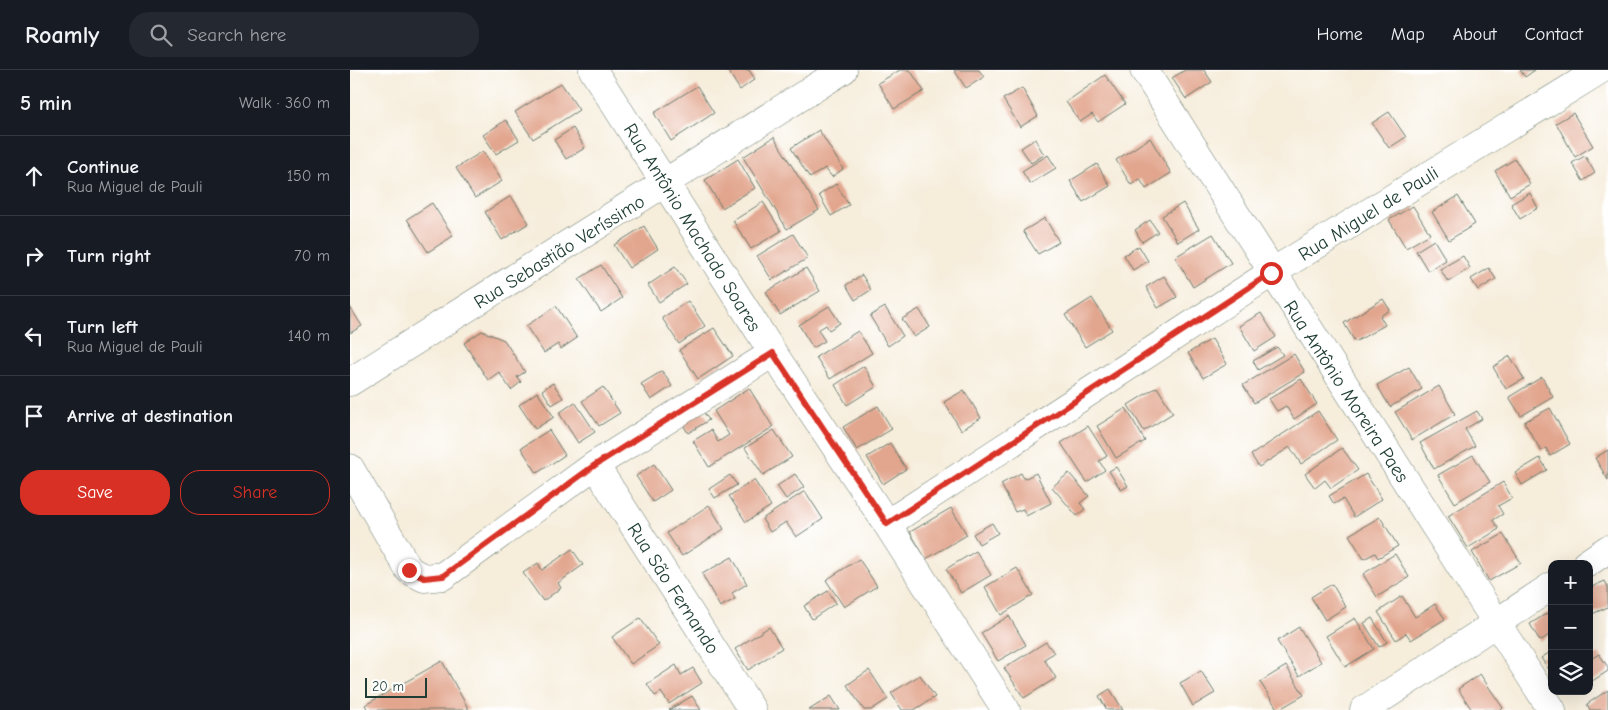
<!DOCTYPE html>
<html lang="en">
<head>
<meta charset="utf-8">
<style>
  body { margin:0; font-family:"Comic Neue",sans-serif; background:#242831; color:#f1f3f6 }
  .controls { position:absolute; right:15px; bottom:15px; display:grid; overflow:hidden; border-radius:10px; box-shadow:0 5px 20px #0002 }
  .controls button { width:45px; height:45px; display:grid; place-items:center; padding:0; border:0; border-bottom:1px solid #363941; background:#171b24; color:#f1f3f6; font:25px sans-serif }
  .scale { position:absolute; left:15px; bottom:12px; width:62px; box-sizing:border-box; padding-left:5px; border:2px solid #1f3d34; border-top:0; font-size:14px; line-height:18px; white-space:nowrap; color:#1f3d34; -webkit-text-stroke:4px #fff; paint-order:stroke }
  .stop { position:absolute; width:15px; height:15px; margin:-11px; border:4px solid #d93025; border-radius:50%; background:#fff }
  .stop.end { background:#d93025; border-color:#fff; box-shadow:0 1px 5px #0008 }
  .list { margin:0; padding:0; list-style:none }
  h2 { display:flex; justify-content:space-between; align-items:center; height:65px; margin:0; padding:0 20px; font-size:21px }
  h2 small { font-size:16px; font-weight:400; color:#9ea1a6 }
  .list li { display:grid; grid-template-columns:32px 1fr auto; gap:15px; align-items:center; box-sizing:border-box; height:80px; padding:0 20px; border-top:1px solid #363941 }
  .list b { display:block; font-size:19px; white-space:nowrap }
  .list p { margin:0; font-size:16px; white-space:nowrap; color:#9ea1a6 }
  .list em { font-size:16px; font-style:normal; color:#9ea1a6 }
  .actions { display:flex; gap:10px; padding:15px 20px }
  .actions a { flex:1; padding:11px 0; border:1px solid #d93025; border-radius:20px; text-align:center; font-size:18px; color:#d93025 }
  .actions .main { background:#d93025; color:#fff }
  .icon { flex:none; width:28px; height:28px; fill:none; stroke:currentColor; stroke-width:2; stroke-linecap:round; stroke-linejoin:round }
  .map { position:relative; flex:none; width:1258px; height:640px; overflow:hidden }
  header { display:flex; align-items:center; gap:30px; box-sizing:border-box; height:70px; padding:0 25px; background:#171b24; border-bottom:1px solid #363941 }
  header strong { font-size:24px }
  nav { display:flex; gap:28px; margin-inline-start:auto; font-size:18px }
  .search { width:350px; height:45px; background:#242831; display:flex; align-items:center; gap:12px; box-sizing:border-box; padding:0 18px; border-radius:20px; color:#9ea1a6; font-size:19px }
  main { display:flex }
  aside { flex:1; background:#171b24 }
  .map>svg:first-child { display:block }
  .building { fill:#e2a58d }
  .lines { fill:none; stroke-linecap:round; stroke-linejoin:round }
  .minor-casing { stroke:#6a7b6e; stroke-width:29 }
  .minor { stroke:#fff; stroke-width:28 }
  .route { stroke:#d93025; stroke-width:6 }
  .labels { text-anchor:middle; stroke-width:5; stroke-linejoin:round; paint-order:stroke }
  .street-label { font-size:19px; fill:#1f3d34; stroke:#fff }
</style>
</head>
<body>
<header>
<strong>Roamly</strong>
<div class="search"><svg class="icon" aria-label="search" viewBox="0 0 24 24"><circle cx="10" cy="10" r="6"/><path d="M15 15l6 6"/></svg>Search here</div>
<nav><a>Home</a><a>Map</a><a>About</a><a>Contact</a></nav>
</header>
<main>
<aside>
<h2>5 min<small>Walk · 360 m</small></h2>
<ul class="list">
<li><svg class="icon" aria-label="ahead" viewBox="0 0 24 24"><path d="M12 20V5M6 11l6-6 6 6"/></svg><div><b>Continue</b><p>Rua Miguel de Pauli</p></div><em>150 m</em></li>
<li><svg class="icon" aria-label="right" viewBox="0 0 24 24"><path d="M7 20v-9h11M14 6l5 5-5 5"/></svg><div><b>Turn right</b></div><em>70 m</em></li>
<li><svg class="icon" aria-label="left" viewBox="0 0 24 24"><path d="M17 20v-9H6M10 6l-5 5 5 5"/></svg><div><b>Turn left</b><p>Rua Miguel de Pauli</p></div><em>140 m</em></li>
<li><svg class="icon" aria-label="arrive" viewBox="0 0 24 24"><path d="M6 21V4h12l-3 4 3 4H6"/></svg><div><b>Arrive at destination</b></div></li>
</ul>
<div class="actions"><a class="main">Save</a><a>Share</a></div>
</aside>
<div class="map">
<svg width="1258" height="640" viewBox="0 0 1258 640">
  <rect width="100%" height="100%" fill="#fff"/>
  <filter id="ink" filterUnits="userSpaceOnUse"><feTurbulence type="fractalNoise" baseFrequency=".02" numOctaves="2"/><feDisplacementMap in="SourceGraphic" scale="10" xChannelSelector="R" yChannelSelector="G"/><feConvolveMatrix kernelMatrix="1 2 1 2 8 2 1 2 1" color-interpolation-filters="sRGB"/></filter>
  <filter id="wash" filterUnits="userSpaceOnUse"><feTurbulence type="fractalNoise" baseFrequency=".0096" numOctaves="4" result="noise"/><feDisplacementMap in="SourceGraphic" scale="20" xChannelSelector="R" yChannelSelector="G"/><feGaussianBlur stdDeviation="1.12" result="paint"/><feColorMatrix in="noise" values="0 0 0 0 0 0 0 0 0 0 0 0 0 0 0 0 0 1.4 0 .05"/><feComposite in="paint" operator="in"/></filter>
  <g filter="url(#wash)">
    <rect width="100%" height="100%" fill="#f6eddb"/>
    <g id="blocks">
      <path class="building" d="M379 0H399L405 9 390 20 378 1Z
        M550 0H560L574 21 544 39 528 13Z
        M604 0H629L634 7 616 18Z
        M835 0H854L862 12 836 29 822 8Z
        M1170 0H1185L1175 7Z
        M755 5 775 34 748 52 742 44 730 52 716 32Z
        M211 13 229 40 183 69 165 42Z
        M347 16 364 43 321 71 304 43Z
        M672 18 688 46 670 57 653 29Z
        M1039 42 1056 67 1039 78 1022 53Z
        M1223 43 1243 76 1225 87 1206 53Z
        M156 50 169 70 146 84 133 65Z
        M223 58 235 78 216 89 204 70Z
        M469 60 493 99 482 107 475 98 460 108 441 78Z
        M424 67 469 140 437 159 393 87Z
        M800 68 821 103 796 119 790 109 781 115 766 90Z
        M685 69 694 85 681 93 671 78Z
        M133 81 152 111 125 128 106 98Z
        M698 85 706 98 680 114 672 101Z
        M1235 86 1245 103 1233 111 1222 93Z
        M388 89 405 118 372 138 355 110Z
        M1165 89 1180 114 1160 126 1145 101Z
        M747 94 760 116 733 132 720 111Z
        M486 114 499 135 481 146 469 125Z
        M1180 123 1188 138 1170 149 1161 134Z
        M161 126 179 153 152 170 135 142Z
        M1108 126 1125 154 1099 170 1082 142Z
        M413 132 431 161 401 179 383 151Z
        M82 133 103 166 78 182 57 149Z
        M833 133 849 159 828 172 812 146Z
        M1063 136 1080 164 1056 178 1039 150Z
        M695 148 709 172 688 184 673 161Z
        M800 150 808 162 792 172 785 160Z
        M294 156 308 179 279 198 264 175Z
        M443 164 458 188 422 210 407 186Z
        M863 164 881 193 843 217 825 187Z
        M1084 170 1096 190 1078 201 1066 181Z
        M789 176 798 191 783 200 774 185Z
        M1113 186 1120 198 1098 212 1090 199Z
        M251 195 272 228 251 242 229 209Z
        M325 197 337 214 309 232 298 215Z
        M456 198 470 221 430 245 416 222Z
        M1139 198 1146 209 1128 220 1121 209Z
        M512 205 521 220 505 230 496 215Z
        M814 206 827 227 808 238 796 217Z
        M742 228 762 260 735 277 715 245Z
        M1033 229 1040 240 1030 246 1035 255 1005 272 994 253Z
        M338 231 355 256 329 274 312 248Z
        M206 236 227 268 211 279 208 274 194 283 176 256Z
        M479 236 490 253 479 260 476 255 468 260 475 271 463 278 449 255Z
        M0 237 12 256 0 263Z
        M535 237 553 266 538 276 520 246Z
        M569 239 580 257 564 267 552 249Z
        M911 243 926 267 904 281 889 256Z
        M364 258 383 286 348 309 329 280Z
        M132 261 154 270 175 302 167 307 171 312 161 320 149 302 138 310 114 273Z
        M508 261 522 283 480 309 466 287Z
        M862 269 877 294 853 308 838 283Z
        M927 277 933 285 908 300 903 291Z
        M944 284 955 302 904 333 893 315Z
        M1160 286 1174 309 1156 319 1143 297Z
        M514 296 526 317 497 335 485 315Z
        M1059 297 1072 319 1040 337 1027 315Z
        M312 301 322 316 301 330 291 314Z
        M1192 307 1203 327 1171 346 1159 327Z
        M951 309 967 334 944 349 936 336 927 341 919 329Z
        M203 313 213 328 202 335 192 320Z
        M1089 316 1105 344 1062 370 1045 342Z
        M253 317 270 343 249 356 232 331Z
        M807 317 823 343 794 361 778 335Z
        M399 318 423 357 359 397 343 371 361 360 368 372 379 365 364 341Z
        M614 320 631 348 611 360 594 332Z
        M187 322 204 347 185 359 169 335Z
        M225 332 245 362 228 373 209 343Z
        M349 335 359 350 338 363 329 348Z
        M528 336 542 359 507 380 493 357Z
        M776 338 795 371 766 388 747 356Z
        M1200 338 1220 374 1200 386 1196 378 1191 381 1174 352Z
        M968 341 987 370 951 394 940 377 909 397 901 385Z
        M1127 341 1132 349 1115 359 1125 376 1084 399 1070 373Z
        M738 356 757 386 749 391 755 400 737 412 711 373Z
        M199 360 215 385 187 403 171 378Z
        M424 360 442 387 413 405 395 378Z
        M540 373 556 399 533 414 517 387Z
        M992 378 1008 400 981 418 975 410 965 418 955 404Z
        M1258 380V410L1245 388Z
        M1123 385 1140 412 1105 433 1088 405Z
        M1190 388 1197 400 1172 415 1165 403Z
        M304 394 321 420 303 432 286 406Z
        M766 397 778 416 771 420 759 401Z
        M671 403 674 409 686 403 701 433 676 446 673 439 665 442 651 414Z
        M719 403 739 426 730 433 735 439 727 446 702 417Z
        M445 404 454 417 436 429 427 416Z
        M1016 404 1032 429 1004 447 993 429 984 434 979 426Z
        M380 405 387 415 365 428 359 419Z
        M404 410 421 436 396 452 379 426Z
        M1153 412 1162 428 1148 436 1153 444 1143 450 1149 459 1118 478 1098 446Z
        M455 421 473 449 446 467 436 452 420 462 412 449Z
        M359 435 374 459 332 486 317 463Z
        M601 438 617 465 576 489 560 462Z
        M1030 447 1048 476 1028 488 1025 483 1014 489 999 465Z
        M642 453 648 463 629 474 623 464Z
        M1153 464 1171 493 1139 511 1122 482Z
        M222 479 233 495 208 513 211 518 193 531 173 503 188 493 192 500Z
        M626 481 641 505 611 523 596 499Z
        M1045 484 1059 507 1027 527 1013 504Z
        M382 487 397 514 382 523 385 529 370 537 352 504Z
        M509 489 527 516 494 537 476 510Z
        M667 498 683 525 651 545 635 517Z
        M1255 511 1258 517V537L1242 544 1239 538V518Z
        M982 514 996 537 975 550 961 527Z
        M478 521 486 533 462 549 454 536Z
        M1052 526 1065 547 1085 534 1095 549 1061 570 1056 563 1046 570 1028 542Z
        M1202 540V563L1190 571 1180 554Z
        M659 546 676 575 648 591 631 563Z
        M290 548 309 575 281 594 262 567Z
        M1005 548 1024 579 995 597 976 566Z
        M1022 548 1037 572 1029 577 1014 553Z
        M419 557 432 578 398 600 385 579Z
        M949 557 971 592 949 606 927 571Z
        M696 572 704 583 694 589 706 608 674 628 654 598Z
        M1202 581V604L1191 588Z
        M1249 584 1258 597V601L1239 613V590Z
        M92 591 119 640H18L15 635Z
        M326 595 331 605 343 598 352 613 319 634 311 622 305 626 297 614Z
        M936 596 954 625 928 640 910 612Z
        M519 600 538 629 521 640H514L497 615Z
        M851 601 865 623 843 636 830 613Z
        M1130 604 1153 638 1151 640H1122L1108 619Z
        M570 605 585 627 564 640H552L541 623Z
        M760 619 773 640H757L749 626Z
        M1258 620V640H1240L1237 634Z
        M342 626 351 640H319Z
        M481 626 490 640H459Z"/>
    </g>
  </g>
  <g filter="url(#ink)">
    <use href="#blocks" fill-opacity="0" stroke="#6a7b6e" stroke-width="1"/>
    <g class="lines">
      <defs>
        <path id="minor" d="M243 0 423 283 537 454 656 640
          M794 0 1202 640
          M0 312 493 0
          M245 395 402 640
          M0 398 59 500 74 508 93 506 245 395 423 283
          M537 454 921 203 1250 0
          M1236 494 1258 479
          M1014 640 1202 516"/>
      </defs>
      <use href="#minor" class="minor-casing"/>
      <use href="#minor" class="minor"/>
    </g>
  </g>
  <g class="lines" filter="url(#ink)">
    <path class="route" d="M59 500 74 508 93 506 245 395 423 283 537 454 921 203"/>
  </g>
  <g class="labels">
    <g class="street-label">
      <text transform="translate(1018 143) rotate(-32)" y="7">Rua Miguel de Pauli</text>
      <text transform="translate(343 157) rotate(58)" y="7">Rua Antônio Machado Soares</text>
      <text transform="translate(209 181) rotate(-32)" y="7">Rua Sebastião Veríssimo</text>
      <text transform="translate(997 321) rotate(57)" y="7">Rua Antônio Moreira Paes</text>
      <text transform="translate(324 518) rotate(57)" y="7">Rua São Fernando</text>
    </g>
  </g>
</svg>
<div class="controls">
<button>+</button>
<button>−</button>
<button><svg class="icon" aria-label="layers" viewBox="0 0 24 24"><path d="M12 4l9 5-9 5-9-5zM3 14l9 5 9-5"/></svg></button>
</div>
<div class="scale">20 m</div>
<div class="stop" style="left:921px;top:203px"></div>
<div class="stop end" style="left:59px;top:500px"></div>
</div>
</main>
</body>
</html>
